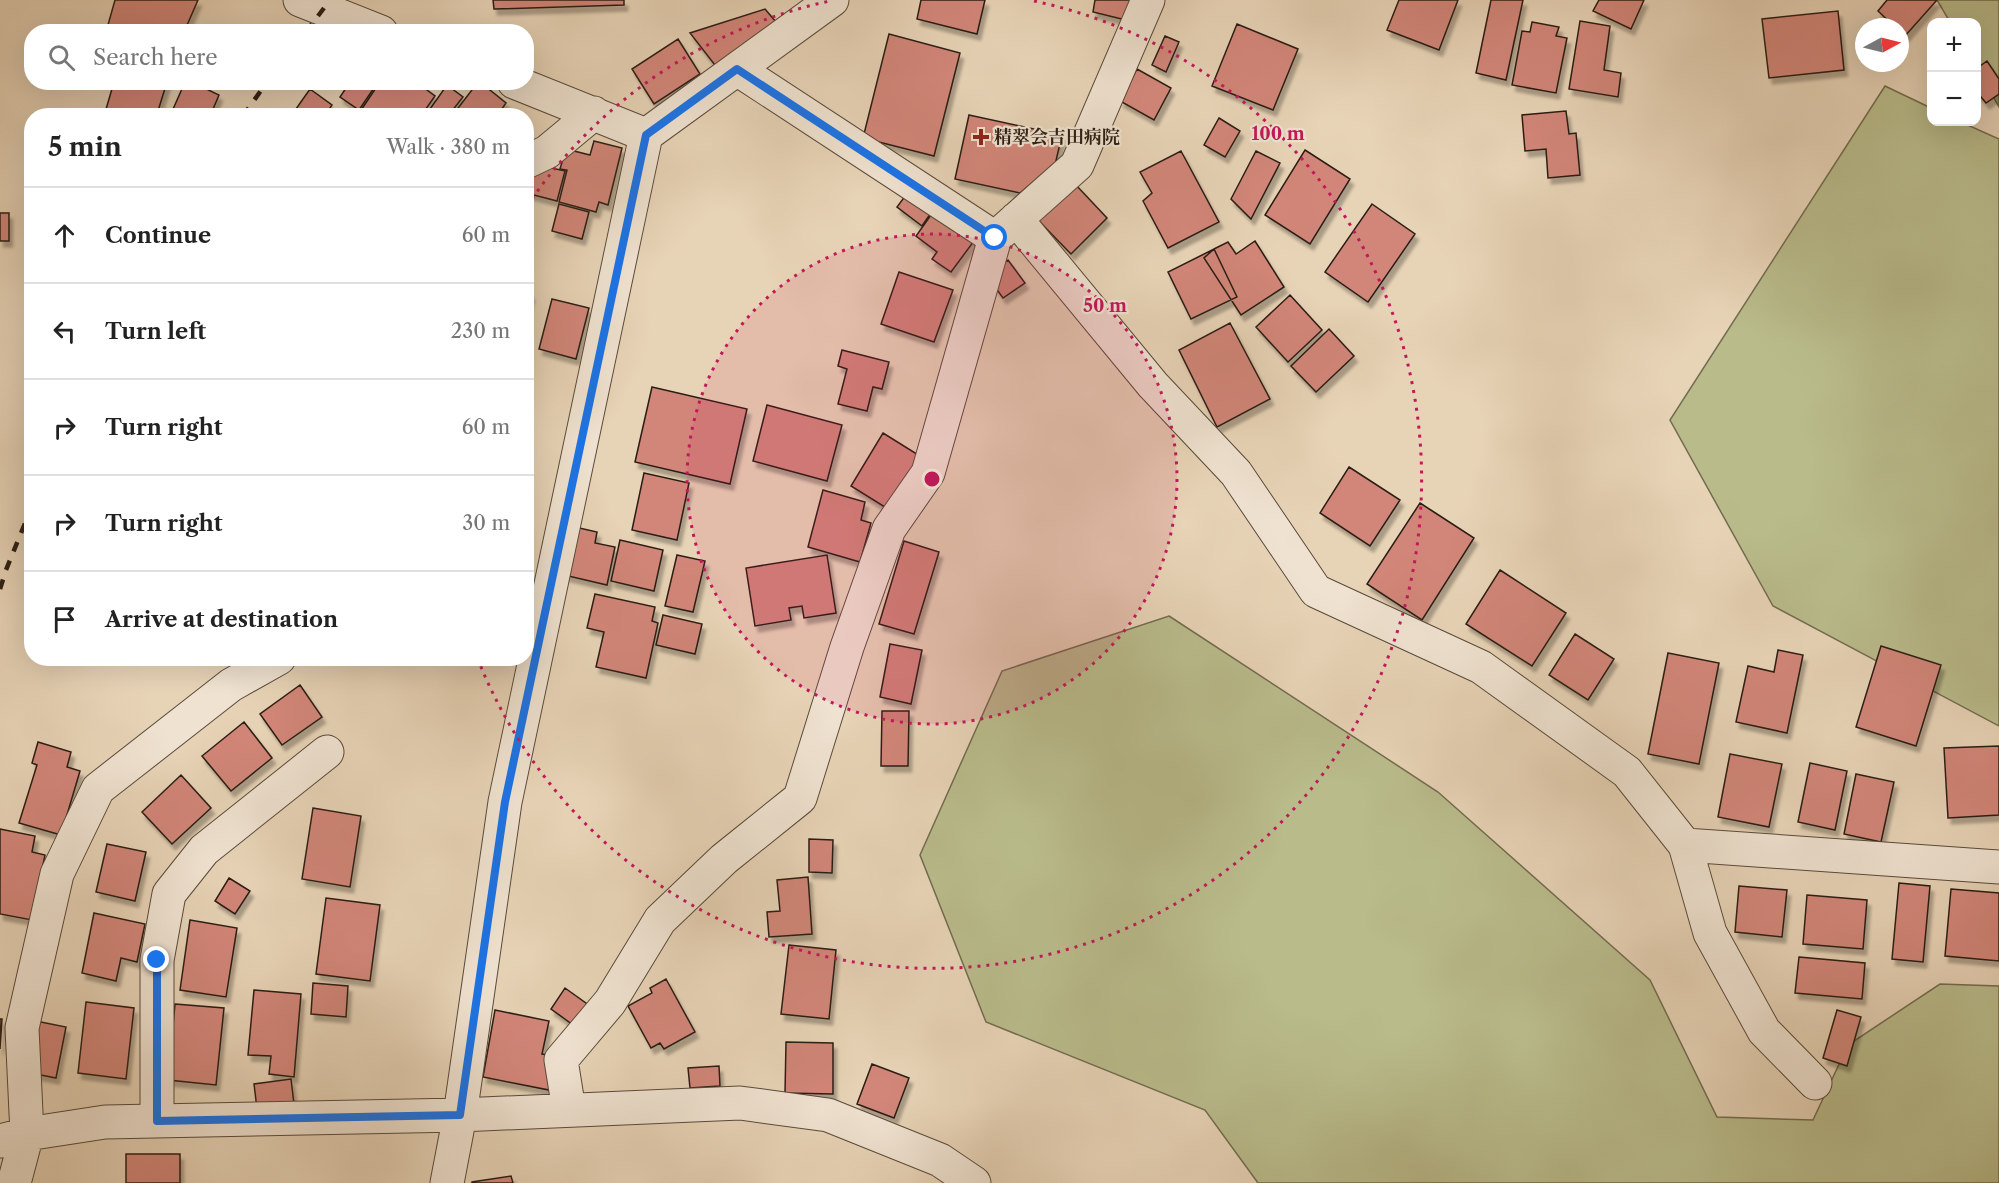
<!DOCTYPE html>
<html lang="en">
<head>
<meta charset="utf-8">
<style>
  body { margin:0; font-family:"Libre Caslon Text","Noto Serif JP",serif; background:#f6f6f6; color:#222 }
  .controls { position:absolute; right:18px; top:18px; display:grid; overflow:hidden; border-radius:12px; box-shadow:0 6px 24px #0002 }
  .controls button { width:54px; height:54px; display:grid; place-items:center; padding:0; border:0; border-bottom:2px solid #e0e0e0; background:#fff; color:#222; font:30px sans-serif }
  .compass { position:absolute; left:1855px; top:18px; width:54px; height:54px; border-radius:50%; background:#fff; box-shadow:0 6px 24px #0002; rotate:83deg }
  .stop { position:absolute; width:18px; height:18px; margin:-14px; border:4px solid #1a73e8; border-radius:50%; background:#fff }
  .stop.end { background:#1a73e8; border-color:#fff; box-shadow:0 2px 6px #0008 }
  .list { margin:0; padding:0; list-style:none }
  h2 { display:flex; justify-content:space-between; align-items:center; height:78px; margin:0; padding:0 24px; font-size:26px }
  h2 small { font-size:20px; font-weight:400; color:#767676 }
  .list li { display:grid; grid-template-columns:39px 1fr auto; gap:18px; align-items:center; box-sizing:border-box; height:96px; padding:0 24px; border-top:2px solid #e0e0e0 }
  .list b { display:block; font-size:22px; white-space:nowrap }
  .list em { font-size:20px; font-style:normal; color:#767676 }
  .icon { flex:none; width:33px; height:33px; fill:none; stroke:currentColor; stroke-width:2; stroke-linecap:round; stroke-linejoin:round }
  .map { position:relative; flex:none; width:1999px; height:1183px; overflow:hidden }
  .search { position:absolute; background:#fff; box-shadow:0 6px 24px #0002; left:24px; top:24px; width:510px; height:66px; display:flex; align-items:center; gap:15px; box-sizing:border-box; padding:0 21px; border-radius:24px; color:#767676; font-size:22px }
  .panel { position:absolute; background:#fff; box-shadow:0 6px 24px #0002; left:24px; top:108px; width:510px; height:558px; border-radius:24px }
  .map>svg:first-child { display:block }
  .green { fill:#b9bb8b; stroke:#726c50; stroke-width:1.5 }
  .building { fill:#d28679; stroke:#2b1d14; stroke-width:1.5; filter:url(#shadow) }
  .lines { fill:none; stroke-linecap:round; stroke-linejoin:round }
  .minor-casing { stroke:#5a4a3c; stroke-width:35 }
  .minor { stroke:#efe2d0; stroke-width:33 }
  .rail { stroke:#2b1d14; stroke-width:4.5; stroke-dasharray:10 10; stroke-linecap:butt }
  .route { stroke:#1a73e8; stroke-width:8 }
  .ring { fill:none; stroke:#c2185b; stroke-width:3; stroke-dasharray:3 6 }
  .poi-dot { fill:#8f2418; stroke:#efe2d0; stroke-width:2 }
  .labels { text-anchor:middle; stroke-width:4.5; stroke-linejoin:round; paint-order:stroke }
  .poi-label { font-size:18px; font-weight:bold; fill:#2b1d14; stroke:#efe2d0; text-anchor:start }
  .centre { fill:#c2185b; stroke:#efe2d0; stroke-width:3 }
  .ring-label { font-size:18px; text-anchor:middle; font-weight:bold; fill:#c2185b; stroke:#efe2d0; stroke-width:4.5; stroke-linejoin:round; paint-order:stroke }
</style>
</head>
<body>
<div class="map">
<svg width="1999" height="1183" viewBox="0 0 1999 1183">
  <defs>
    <filter id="shadow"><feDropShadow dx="3.5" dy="6" stdDeviation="1.5" flood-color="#0004"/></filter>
  </defs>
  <rect width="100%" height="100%" fill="#e7d3b6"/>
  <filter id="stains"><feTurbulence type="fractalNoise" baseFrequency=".00333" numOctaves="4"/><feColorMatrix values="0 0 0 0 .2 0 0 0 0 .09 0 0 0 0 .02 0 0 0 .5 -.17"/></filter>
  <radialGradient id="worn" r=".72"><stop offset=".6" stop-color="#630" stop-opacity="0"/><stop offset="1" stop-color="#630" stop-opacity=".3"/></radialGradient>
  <path class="green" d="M1937 0H1999V107L1977 68 1976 22H1950Z
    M1885 86 1931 108 1932 122H1961L1999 139V726L1773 606 1670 420Z
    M1169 616 1438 792 1650 980 1717 1117 1813 1120 1848 1045 1940 984 1999 986V1183H1258L1205 1110 986 1022 920 855 1002 671Z"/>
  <path class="building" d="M115 0H198L184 32H106Z
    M493 0H624V5L494 9Z
    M921 0H985L977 34 917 19Z
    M1095 0H1135L1130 21 1093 12Z
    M1399 0H1458L1439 50 1387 30Z
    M1491 0H1523L1506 80 1476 73Z
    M1599 0H1644L1631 29 1593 11Z
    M1887 0H1937L1905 36 1900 31V27H1895L1878 11Z
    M765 9 776 22 718 69 690 33Z
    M1838 11 1844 70 1769 78 1762 19Z
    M1580 21 1610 26 1604 70 1621 73 1618 97 1569 89Z
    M1532 22 1559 27 1556 36 1567 38 1556 93 1512 85 1522 31 1530 32Z
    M1237 24 1298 49 1273 110 1212 86Z
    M889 34 960 53 934 156 863 138Z
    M1165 36 1179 42 1166 72 1152 65Z
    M678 39 700 74 654 104 632 69Z
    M1987 61 1999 79V94L1986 103 1976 91V69Z
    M1137 69 1171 88 1154 120 1120 101Z
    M114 82H167L158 111 151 109 149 116H104Z
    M185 82H192L219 95 210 116H170Z
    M350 82H378L359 110 340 97Z
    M380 82H416L435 96 421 116H357Z
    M478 82H480L506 103 497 116H452Z
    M447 85 463 97 448 116H425Z
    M310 89 332 105 325 116H291Z
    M1566 111 1569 134 1576 133 1580 175 1548 178 1546 149 1525 151 1522 115Z
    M969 115 1062 135 1055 165 1020 193 955 179Z
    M1219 118 1240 131 1225 157 1204 145Z
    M594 141 622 148 608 205 599 202 596 212 559 202 567 170 560 169 566 149 590 155Z
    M1305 150 1350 179 1310 244 1265 215Z
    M1181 151 1219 222 1168 248 1143 201 1152 193 1140 172Z
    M1256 151 1280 163 1251 219 1231 199Z
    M543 166 565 171 557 201 526 193V174Z
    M1075 184 1107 218 1071 254 1038 220Z
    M911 188 935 207 922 226 897 207Z
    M559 204 589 212 582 239 552 231Z
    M1372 204 1415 234 1368 302 1325 272Z
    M936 208 977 237 951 272 932 259 937 252 916 236Z
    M0 213H9V241H0Z
    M27 213H32V245H29Z
    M1255 241 1284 287 1241 315 1204 258 1214 249 1228 242 1236 254Z
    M1214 249 1237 297 1191 319 1168 272Z
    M1008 260 1025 283 1003 298 987 276Z
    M899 272 953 290 934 342 881 324Z
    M526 293 531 294 526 312Z
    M1290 295 1322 330 1288 362 1256 327Z
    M552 299 589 308 576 359 539 349Z
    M1230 323 1270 399 1217 427 1179 350Z
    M1329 329 1354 356 1316 392 1291 366Z
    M842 350 889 362 882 389 873 387 867 411 838 404 847 369 838 366Z
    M652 387 747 409 730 484 635 462Z
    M767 405 842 425 827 481 753 461Z
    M883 433 920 456 888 509 851 486Z
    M1349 467 1400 500 1370 546 1320 513Z
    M644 473 689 483 677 540 632 530Z
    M823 490 865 502 861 520 871 523 860 562 808 547Z
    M1420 503 1474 538 1422 620 1367 584Z
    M575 527 597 532 595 543 615 547 607 585 564 575Z
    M620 540 663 550 654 591 611 581Z
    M904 541 939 552 914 634 879 624Z
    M677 555 705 561 693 612 665 606Z
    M827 555 836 613 804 618 802 606 789 608 791 620 755 626 746 568Z
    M1500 570 1566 613 1532 666 1466 624Z
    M526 572 533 574 527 597H526Z
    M595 594 655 607 652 621 658 623 646 678 596 667 604 632 587 628Z
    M663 615 702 624 695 654 656 645Z
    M1575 634 1614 659 1588 700 1549 675Z
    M890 644 922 650 911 704 880 697Z
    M1881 646 1941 665 1916 746 1856 727Z
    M1778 650 1803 655 1787 733 1736 722 1748 666 1774 672Z
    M1668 653 1719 663 1699 764 1648 754Z
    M300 685 322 717 282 745 260 714Z
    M882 711H909L908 766H881Z
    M244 722 272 758 231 791 202 756Z
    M38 742 71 752 67 767 80 771 61 835 19 823 37 765 32 763Z
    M1999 746V815L1948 818 1944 748Z
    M1730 754 1782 764 1769 827 1718 817Z
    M1810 763 1847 771 1835 830 1798 822Z
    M1856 774 1894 782 1881 842 1844 834Z
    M181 775 211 808 172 844 142 812Z
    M313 808 361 816 350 887 302 879Z
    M0 829 35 836 32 852 45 855 32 920 0 914Z
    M809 839 833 840 832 873 809 872Z
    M107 844 146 852 135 901 96 892Z
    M808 877 812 934 769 937 767 912 780 911 777 880Z
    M229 878 250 891 235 914 215 901Z
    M1899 883 1930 886 1923 962 1892 959Z
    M1739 886 1787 890 1782 937 1735 932Z
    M1951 889 1999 893V961L1945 956Z
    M1807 895 1867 900 1863 949 1803 944Z
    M326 898 380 905 370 981 316 974Z
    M94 913 145 924 137 962 121 958 116 981 82 973Z
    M190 920 237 928 226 997 180 990Z
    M789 945 836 950 829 1019 781 1014Z
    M1799 957 1865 963 1862 999 1795 993Z
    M666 979 695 1032 664 1049 660 1043 651 1048 628 1006 652 993 650 988Z
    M313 983 348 986 346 1017 311 1014Z
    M565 988 590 1006 576 1027 551 1009Z
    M254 990 301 994 294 1077 269 1074 271 1056 248 1055Z
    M86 1002 134 1008 126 1079 78 1073Z
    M175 1004 224 1008 216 1085 168 1080Z
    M495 1010 549 1021 542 1054 556 1056 549 1090 483 1077Z
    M1837 1010 1861 1017 1847 1066 1823 1058Z
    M0 1019H2L0 1049Z
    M36 1021 66 1027 56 1078 26 1072Z
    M786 1042 833 1043V1094L785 1093Z
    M872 1064 909 1078 894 1118 857 1104Z
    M719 1066 720 1086 690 1088 688 1068Z
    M291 1079 294 1104 257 1109 254 1084Z
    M126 1154H180V1183H126Z
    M511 1176 513 1183H472V1182Z"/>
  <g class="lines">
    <defs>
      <path id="minor" d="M300 0 381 32
        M737 69 995 238 1077 165 1148 0
        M514 82 646 135
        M526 162 547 152 594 113
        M1016 219 1153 385 1236 473 1316 591 1481 667 1627 772 1685 845 1710 933 1764 1031 1815 1083
        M1685 845 1999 867
        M569 1110 561 1060 610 1002 660 920 724 859 800 798 847 647 889 529 928 473 995 238
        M157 1121V960L169 894 204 850 327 752
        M0 1141 27 1134 105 1122 460 1115 740 1103 828 1115 940 1160 974 1183
        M14 1183 27 1134 22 1028 57 874 98 789 231 685 279 658
        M447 1183 460 1115 505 802 646 135 832 0"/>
    </defs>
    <use href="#minor" class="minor-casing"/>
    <use href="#minor" class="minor"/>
    <path class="rail" d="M306 32 330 0
      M243 116 267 82
      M0 589 6 570 32 506"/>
  </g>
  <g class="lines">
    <path class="route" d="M157 960V1121L460 1115 505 802 646 135 737 69 995 238"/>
  </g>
  <circle cx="932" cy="479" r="245" fill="#c2185b" fill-opacity=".12"/>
  <g class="ring">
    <circle cx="932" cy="479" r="245"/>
    <path d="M527 206A489 489 0 0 1 830 1M1034 1A489 489 0 1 1 479 662"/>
  </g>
  <path class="poi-dot" d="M978 128h6v6h6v6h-6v6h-6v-6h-6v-6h6z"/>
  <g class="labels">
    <g class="poi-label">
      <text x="994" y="143">精翠会吉田病院</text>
    </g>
  </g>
  <circle cx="932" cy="479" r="9" class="centre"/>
  <g class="ring-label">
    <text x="1278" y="140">100 m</text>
    <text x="1105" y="312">50 m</text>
  </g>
  <rect width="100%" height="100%" filter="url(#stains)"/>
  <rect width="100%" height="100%" fill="url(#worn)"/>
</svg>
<div class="controls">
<button>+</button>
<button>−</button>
</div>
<svg class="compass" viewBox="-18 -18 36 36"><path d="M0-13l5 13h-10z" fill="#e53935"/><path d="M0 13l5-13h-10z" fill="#767676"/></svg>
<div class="stop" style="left:995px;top:238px"></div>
<div class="stop end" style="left:157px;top:960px"></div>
<div class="search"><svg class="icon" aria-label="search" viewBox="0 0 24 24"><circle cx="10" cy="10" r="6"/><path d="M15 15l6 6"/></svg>Search here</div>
<section class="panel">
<h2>5 min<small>Walk · 380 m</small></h2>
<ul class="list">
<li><svg class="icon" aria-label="ahead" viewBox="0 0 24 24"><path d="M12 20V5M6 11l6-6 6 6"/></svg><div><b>Continue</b></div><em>60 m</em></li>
<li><svg class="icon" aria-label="left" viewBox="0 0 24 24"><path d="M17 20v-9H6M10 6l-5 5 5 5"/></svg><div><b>Turn left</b></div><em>230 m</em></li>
<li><svg class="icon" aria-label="right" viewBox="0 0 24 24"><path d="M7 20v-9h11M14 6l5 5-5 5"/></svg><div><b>Turn right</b></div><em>60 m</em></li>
<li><svg class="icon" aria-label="right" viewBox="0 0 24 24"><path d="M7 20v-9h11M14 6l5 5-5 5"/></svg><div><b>Turn right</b></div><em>30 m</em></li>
<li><svg class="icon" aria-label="arrive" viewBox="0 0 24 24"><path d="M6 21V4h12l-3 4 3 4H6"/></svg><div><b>Arrive at destination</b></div></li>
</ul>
</section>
</div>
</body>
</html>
